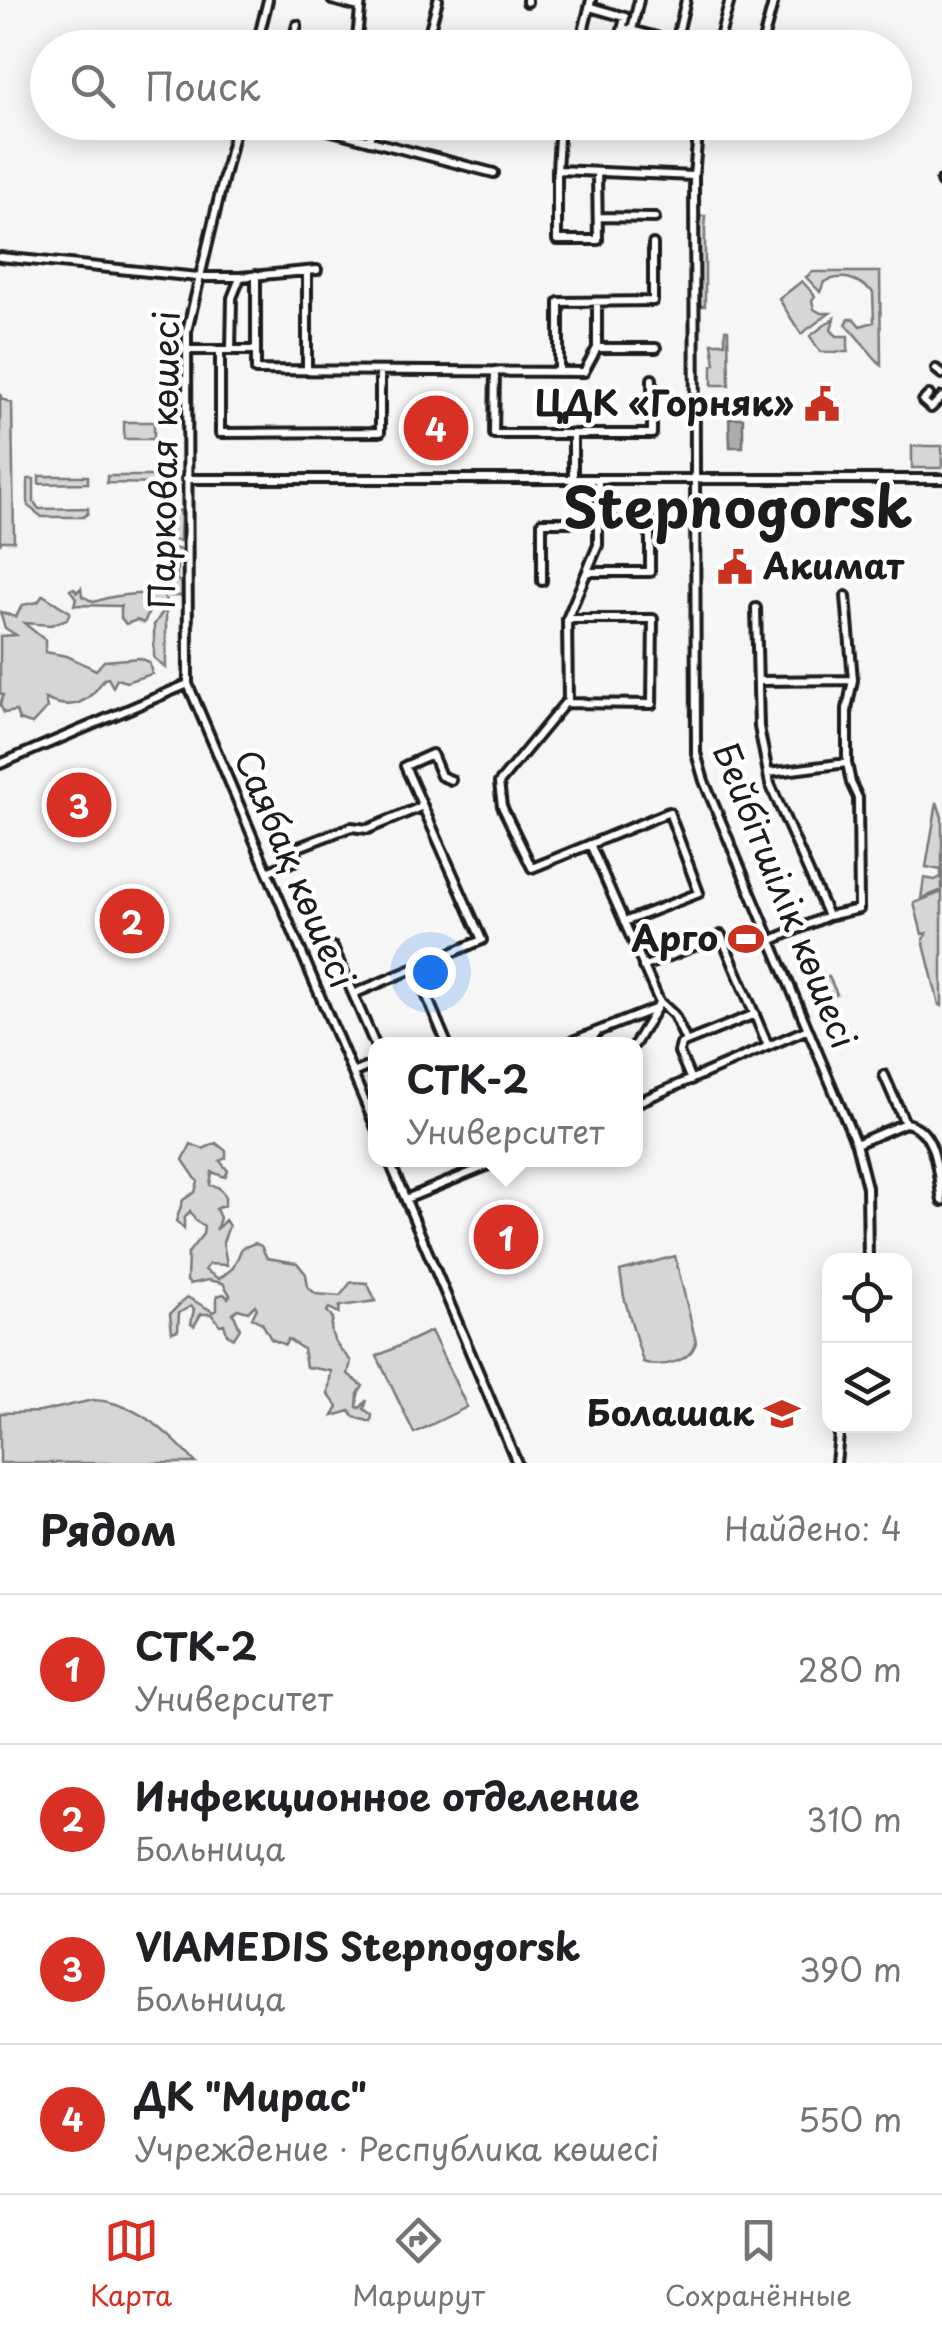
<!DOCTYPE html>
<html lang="ru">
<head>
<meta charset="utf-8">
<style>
  body { margin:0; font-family:"Playpen Sans",sans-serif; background:#f6f6f6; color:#202124 }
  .controls { position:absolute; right:30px; bottom:30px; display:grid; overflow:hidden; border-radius:20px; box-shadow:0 5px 25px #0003 }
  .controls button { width:90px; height:90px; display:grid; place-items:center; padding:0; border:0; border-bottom:2px solid #e0e0e0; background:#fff; color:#202124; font:50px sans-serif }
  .you { position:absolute; left:430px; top:972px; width:35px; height:35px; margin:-25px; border:8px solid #fff; border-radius:50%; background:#1a73e8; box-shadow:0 0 0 15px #1a73e833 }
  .badge { display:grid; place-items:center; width:65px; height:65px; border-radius:50%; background:#d93025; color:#fff; font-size:32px; font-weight:700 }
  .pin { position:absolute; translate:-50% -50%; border:5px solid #fff; box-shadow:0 2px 10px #0006 }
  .popup { position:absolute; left:368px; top:1037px; width:275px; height:130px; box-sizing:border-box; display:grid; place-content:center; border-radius:20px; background:#fff; filter:drop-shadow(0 2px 8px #0005); font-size:32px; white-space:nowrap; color:#757577 }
  .popup b { font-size:38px; color:#202124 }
  .popup::after { content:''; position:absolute; left:50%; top:100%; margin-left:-20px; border:20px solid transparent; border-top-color:#fff }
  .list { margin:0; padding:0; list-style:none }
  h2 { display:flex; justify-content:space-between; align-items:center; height:130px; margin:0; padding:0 40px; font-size:42px }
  h2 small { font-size:32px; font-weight:400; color:#757577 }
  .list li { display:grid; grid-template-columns:65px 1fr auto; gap:30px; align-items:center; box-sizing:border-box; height:150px; padding:0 40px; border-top:2px solid #e0e0e0 }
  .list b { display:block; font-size:38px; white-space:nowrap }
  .list p { margin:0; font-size:32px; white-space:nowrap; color:#757577 }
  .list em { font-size:32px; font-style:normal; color:#757577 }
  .icon { flex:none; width:55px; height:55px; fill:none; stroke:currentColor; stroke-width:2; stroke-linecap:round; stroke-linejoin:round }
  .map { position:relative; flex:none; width:942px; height:1463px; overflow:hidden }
  .search { position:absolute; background:#fff; box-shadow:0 5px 25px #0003; left:30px; right:30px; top:30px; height:110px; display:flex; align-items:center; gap:25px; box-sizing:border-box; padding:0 35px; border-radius:55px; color:#757577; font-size:38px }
  .sheet { height:730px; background:#fff }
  nav { display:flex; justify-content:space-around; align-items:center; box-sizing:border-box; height:140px; border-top:2px solid #e0e0e0; background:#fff; font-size:28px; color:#757577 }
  nav a { display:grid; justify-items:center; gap:5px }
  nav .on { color:#d93025 }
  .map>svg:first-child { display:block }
  .green { fill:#d6d6d6; stroke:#797979; stroke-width:2.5 }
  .water { fill:#acacac; stroke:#727272; stroke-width:2.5 }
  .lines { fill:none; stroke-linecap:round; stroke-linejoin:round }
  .minor-casing { stroke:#1c1c1c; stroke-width:14 }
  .minor { stroke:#fff; stroke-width:6 }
  .labels { text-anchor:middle; stroke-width:9; stroke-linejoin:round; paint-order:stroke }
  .poi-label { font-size:35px; font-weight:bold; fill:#1c1c1c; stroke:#fff; text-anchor:end }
  .street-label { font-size:35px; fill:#1c1c1c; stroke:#fff }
  .town-label { font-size:55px; font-weight:bold; fill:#1c1c1c; stroke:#fff }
</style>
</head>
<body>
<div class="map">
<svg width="942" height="1463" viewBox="0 0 942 1463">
  <rect width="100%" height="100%" fill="#f6f6f6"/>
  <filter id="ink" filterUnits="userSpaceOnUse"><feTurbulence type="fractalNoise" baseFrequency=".01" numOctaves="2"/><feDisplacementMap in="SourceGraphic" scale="20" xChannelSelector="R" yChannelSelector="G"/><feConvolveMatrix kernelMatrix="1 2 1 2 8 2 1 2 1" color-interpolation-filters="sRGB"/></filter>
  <g filter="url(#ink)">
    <path class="green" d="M699 216H705V306H699Z
      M813 272H880L881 365 846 324 849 319H854L860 326 874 322 873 292C857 279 844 273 824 282L820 292 806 277Z
      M802 281 815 296 812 300 814 309 821 313H830L801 334 779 299Z
      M834 318 831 330 837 336H848V352H820L810 336Z
      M725 330H728L729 385H712V365L715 364 712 343H725Z
      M0 394 2 399 12 403 14 541H1L0 545Z
      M124 422H154V439H124Z
      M912 446H942V468H912Z
      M39 476H88V483L39 484Z
      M107 476H168V484L107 483Z
      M28 479H34V502L39 509 88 508V513L84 517H42L28 506Z
      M169 510 181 511 180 541 165 539V515Z
      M167 547 182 550V557L177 560V580L182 583V596H168L165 592Z
      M74 588 77 592 81 588 82 596 94 602C113 595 141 592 163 595L166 600 162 604H152L144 623 137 620 126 624 121 618V606L74 605 76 598 70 590Z
      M43 595 70 612 67 619 51 625 24 623 45 640V652L67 656 96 670 104 661 140 658 149 662 152 674 126 682 117 679 113 687 108 678 104 679C88 704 72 711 45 699L47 708 32 724 19 720 16 711 4 713 0 705 3 695 0 693V636L16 635 5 628 0 612 16 617 22 605 38 602Z
      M166 607V668L154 658V625Z
      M937 802 942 817V890L921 899 924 878 935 880 941 877V870L926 867Z
      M942 892V1006L939 1005 923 940 927 933 922 934 914 903Z
      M823 974 825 978 829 977 837 994 820 1001 808 981Z
      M216 1143 226 1151V1158L220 1161 228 1171 225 1177 212 1172 210 1185 218 1187 225 1195V1205L216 1209 220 1218 216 1230 225 1220 229 1226 223 1242 227 1265 209 1264 205 1270 219 1279 233 1268 242 1248 255 1243 261 1246 267 1258 297 1263 306 1274 308 1287 316 1294 340 1296 351 1282 367 1283 376 1301 340 1306 339 1313 329 1308 327 1311 333 1319C326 1336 340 1349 351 1361L348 1374 363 1386 358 1394 357 1407 360 1408 367 1400 364 1409 372 1415 371 1422 354 1417 350 1411 333 1416 338 1407 328 1394 331 1371 306 1367 303 1349 288 1339 285 1345 271 1339 262 1323 252 1318 257 1308 255 1305 248 1312 238 1309 233 1313 240 1329 234 1338 227 1334 224 1324 220 1325 212 1314H201L194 1326 191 1324 194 1309 191 1306 179 1313 178 1330 172 1332 170 1314 187 1297 214 1312 217 1310V1296L224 1294 228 1298 230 1295 223 1283 208 1280 190 1284 187 1281 188 1253 203 1234 204 1226 195 1220 190 1211 184 1219V1229L176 1221 183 1200 195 1192 198 1182 183 1160 191 1144 203 1149Z
      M675 1256 696 1342C691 1362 661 1369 643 1362L624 1297 620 1271Z
      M431 1331 467 1407 414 1433 377 1356Z
      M93 1400C136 1402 169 1433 196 1463H0V1413L40 1412Z"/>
    <path class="water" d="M729 418H743V447H730Z"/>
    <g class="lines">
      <defs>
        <path id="minor" d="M332 0 359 7
          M527 2V0
          M590 7 625 17 618 48
          M623 28 698 48
          M632 30 639 0
          M676 42 686 0
          M256 48 268 0
          M291 48 297 25
          M356 48 361 0
          M425 48 438 0
          M579 48 591 0
          M717 48 730 0
          M761 48 774 0
          M237 122 187 331 188 684 376 1128
          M297 122 494 173
          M699 122 694 176 696 753 704 781 856 1144 867 1187 868 1260
          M369 141 374 122
          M557 170 560 122
          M597 172 598 240H557V170L694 176
          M941 181 942 183
          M598 217 655 218
          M0 257 198 277H240L317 270
          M307 271V370
          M597 348H656
          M186 350H256V370L584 372 597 348V302
          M220 350V433L380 432V371
          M231 350 232 298 240 278
          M256 350V275
          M936 369 942 374
          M495 371 494 434H573V480
          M559 372V302L653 301V244
          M929 395 923 401 931 408 942 397
          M573 434H652V379
          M186 479H942
          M542 581V522H650V572H587
          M756 608 759 727 770 784 828 916 772 940
          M567 619H653L652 704 565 703 499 783 502 806 532 868 669 812 699 893 624 922
          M758 681 853 680
          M568 703 567 619 598 545V481
          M0 764 188 684
          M768 773 847 763
          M590 844 659 1001 674 1015 686 1041
          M269 871 297 860 296 848 351 827 368 829 423 806
          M828 916 859 909 858 798 851 783 847 763V709L853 680 846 596
          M333 947 353 994
          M643 967 721 935 768 1046
          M415 968 447 1044
          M565 1044 657 1008 659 1001
          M589 1044 596 1033
          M635 1044 656 1009
          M376 1047 353 994 482 940 405 766 432 754 441 776 451 780
          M353 1073 376 1063
          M884 1075 905 1123C938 1128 937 1175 942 1201
          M691 1080 679 1052 681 1044 755 1014
          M636 1103 808 1029
          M856 1144 905 1123
          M389 1160 517 1463
          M406 1199 501 1160
          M836 1463 840 1426"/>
      </defs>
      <use href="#minor" class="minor-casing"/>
      <use href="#minor" class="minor"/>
    </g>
  </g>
  <defs>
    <symbol id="civic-bare" viewBox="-9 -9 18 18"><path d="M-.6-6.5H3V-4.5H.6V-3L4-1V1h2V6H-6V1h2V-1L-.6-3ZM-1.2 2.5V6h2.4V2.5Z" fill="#c8321e" stroke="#fff" stroke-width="2.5" paint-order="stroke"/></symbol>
    <symbol id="stadium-bare" viewBox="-9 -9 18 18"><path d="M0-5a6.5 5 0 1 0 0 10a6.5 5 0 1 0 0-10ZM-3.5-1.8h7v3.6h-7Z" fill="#c8321e" stroke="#fff" stroke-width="2.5" paint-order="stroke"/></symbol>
    <symbol id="university-bare" viewBox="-9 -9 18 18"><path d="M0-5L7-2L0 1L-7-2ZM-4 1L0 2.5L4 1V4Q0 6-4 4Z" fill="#c8321e" stroke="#fff" stroke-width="2.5" paint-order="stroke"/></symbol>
  </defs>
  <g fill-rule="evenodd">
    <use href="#civic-bare" x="797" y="379" width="50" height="50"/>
    <use href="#civic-bare" x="710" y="542" width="50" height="50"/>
    <use href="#stadium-bare" x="721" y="914" width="50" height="50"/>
    <use href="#university-bare" x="757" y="1389" width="50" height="50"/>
  </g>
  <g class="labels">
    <g class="poi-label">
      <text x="794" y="416">ЦДК «Горняк»</text>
      <text x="763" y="579" text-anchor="start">Акимат</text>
      <text x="718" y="951">Арго</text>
      <text x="754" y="1426">Болашак</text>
    </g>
    <g class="street-label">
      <text transform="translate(165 460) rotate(-89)" y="12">Парковая көшесі</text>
      <text transform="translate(294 869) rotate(67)" y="12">Саябақ көшесі</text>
      <text transform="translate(784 896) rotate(68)" y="12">Бейбітшілік көшесі</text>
    </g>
    <g class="town-label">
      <text x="738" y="528">Stepnogorsk</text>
    </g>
  </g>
</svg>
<div class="controls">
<button><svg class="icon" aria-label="locate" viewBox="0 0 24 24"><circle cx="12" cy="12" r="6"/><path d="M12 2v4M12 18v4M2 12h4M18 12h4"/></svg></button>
<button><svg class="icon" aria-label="layers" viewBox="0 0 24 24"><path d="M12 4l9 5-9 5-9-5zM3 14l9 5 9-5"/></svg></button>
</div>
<div class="you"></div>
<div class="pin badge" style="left:506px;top:1237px">1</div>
<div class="popup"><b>СТК-2</b>Университет</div>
<div class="pin badge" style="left:132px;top:921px">2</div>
<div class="pin badge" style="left:79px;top:805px">3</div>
<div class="pin badge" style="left:436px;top:428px">4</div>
<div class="search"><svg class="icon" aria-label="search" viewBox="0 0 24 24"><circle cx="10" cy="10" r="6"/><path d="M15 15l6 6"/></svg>Поиск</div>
</div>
<section class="sheet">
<h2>Рядом<small>Найдено: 4</small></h2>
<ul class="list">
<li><span class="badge">1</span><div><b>СТК-2</b><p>Университет</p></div><em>280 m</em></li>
<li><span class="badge">2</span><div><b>Инфекционное отделение</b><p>Больница</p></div><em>310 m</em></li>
<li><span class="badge">3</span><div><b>VIAMEDIS Stepnogorsk</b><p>Больница</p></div><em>390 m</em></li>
<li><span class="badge">4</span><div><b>ДК &quot;Мирас&quot;</b><p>Учреждение · Республика көшесі</p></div><em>550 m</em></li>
</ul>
</section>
<nav>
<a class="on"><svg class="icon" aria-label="map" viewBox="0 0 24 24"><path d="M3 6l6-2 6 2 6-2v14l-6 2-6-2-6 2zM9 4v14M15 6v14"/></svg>Карта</a>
<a><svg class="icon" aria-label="directions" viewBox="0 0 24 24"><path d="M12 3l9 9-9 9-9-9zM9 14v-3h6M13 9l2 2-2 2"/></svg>Маршрут</a>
<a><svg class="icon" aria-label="saved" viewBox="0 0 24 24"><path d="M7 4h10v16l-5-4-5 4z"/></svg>Сохранённые</a>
</nav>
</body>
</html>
